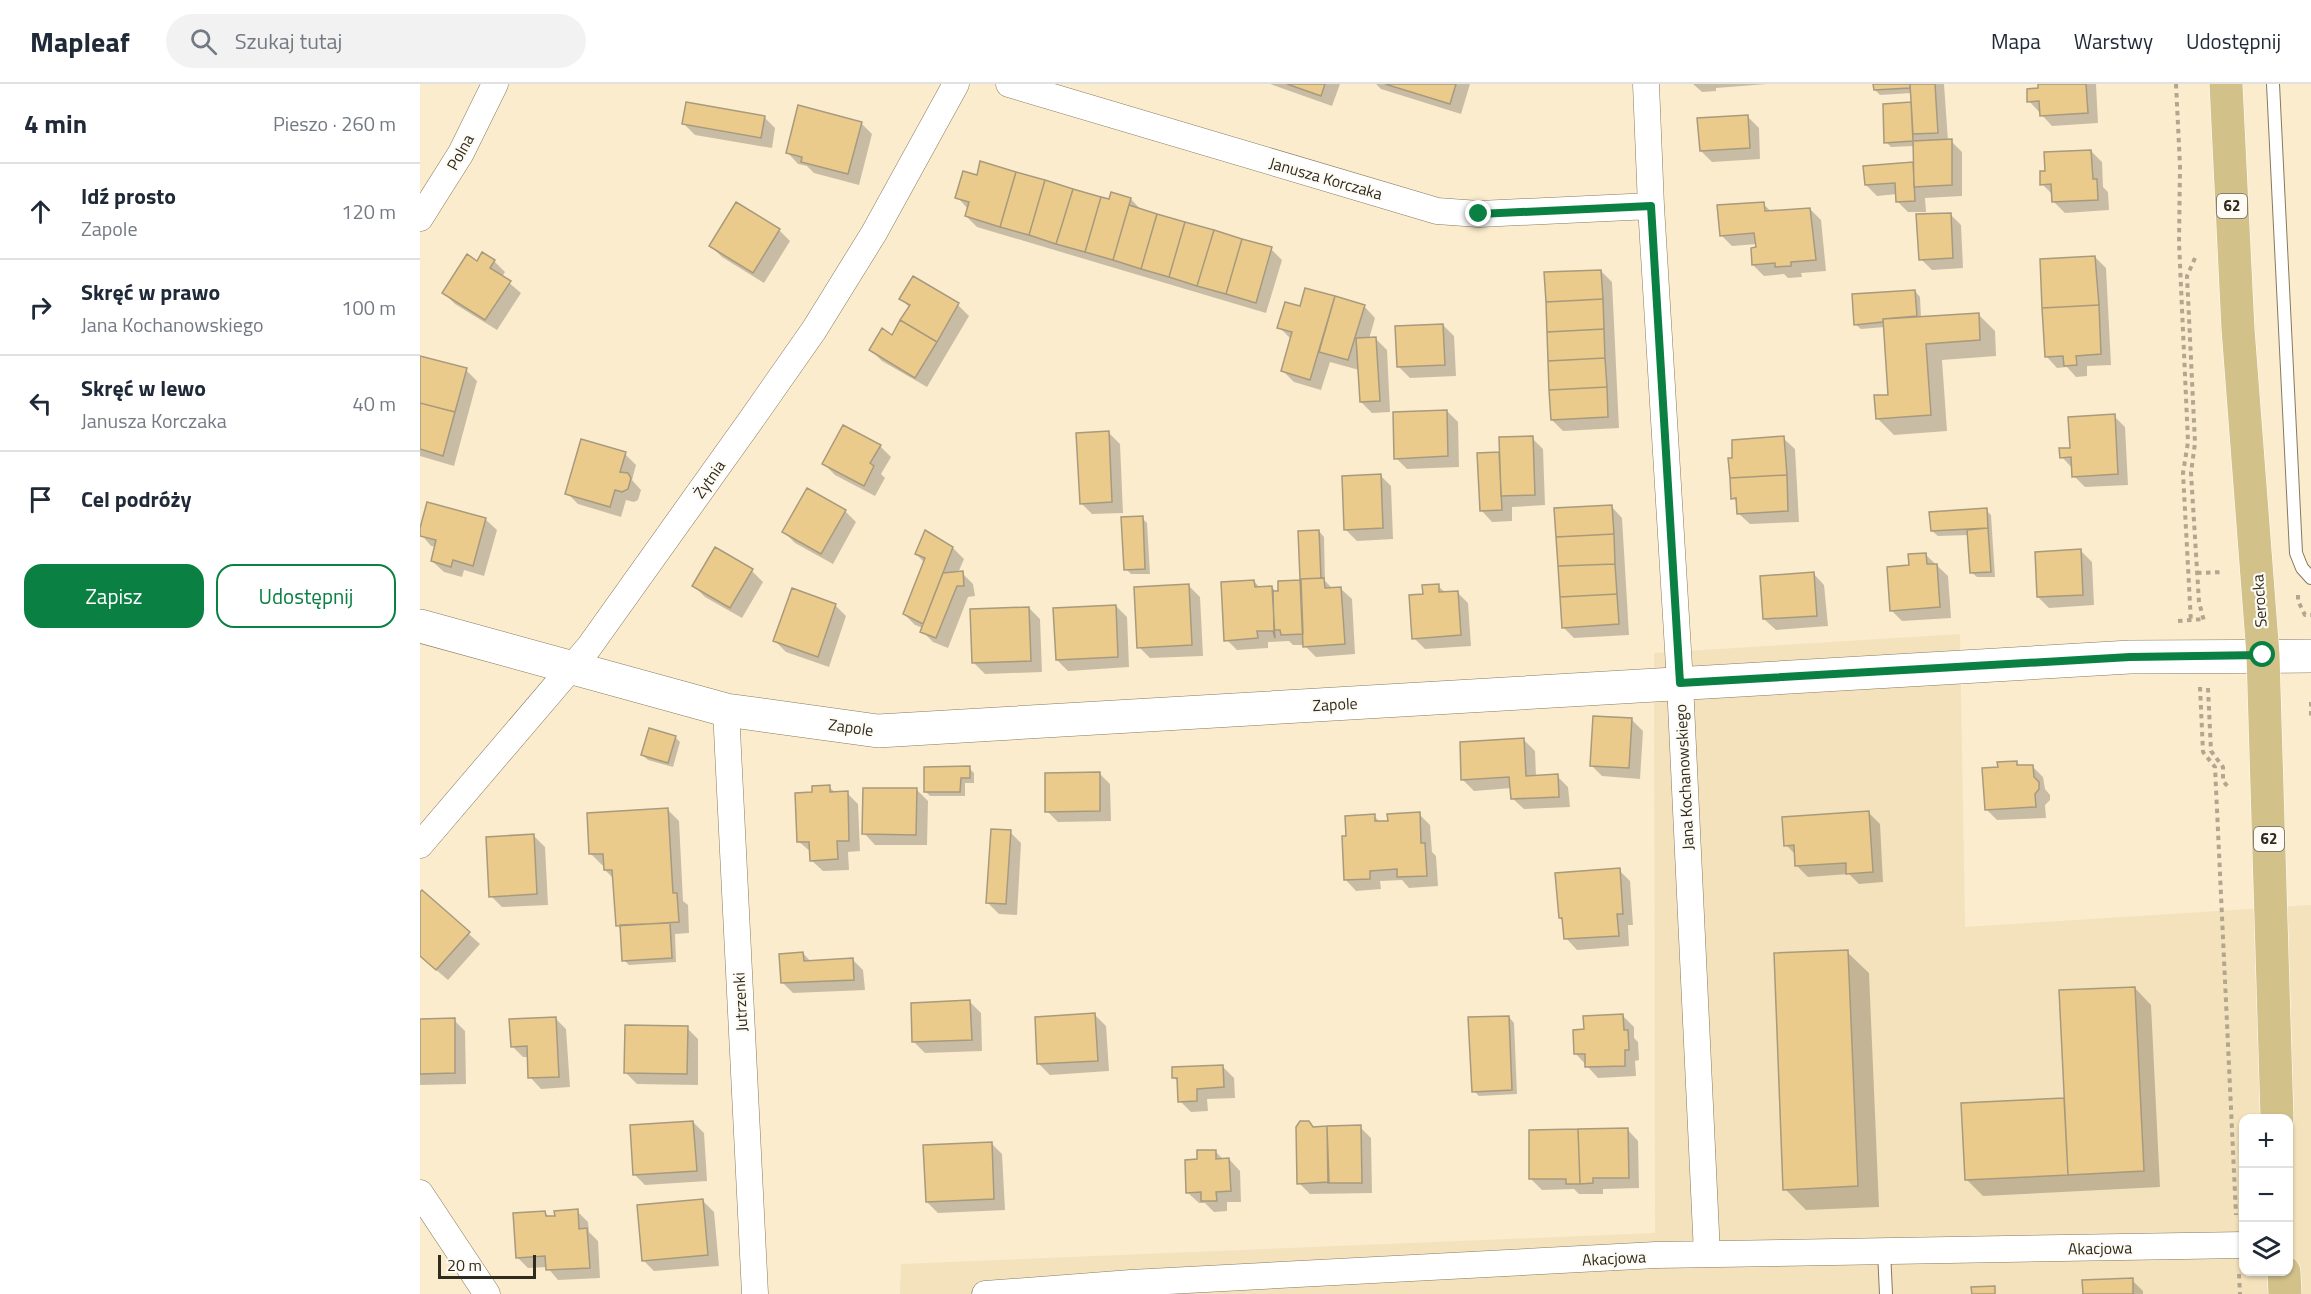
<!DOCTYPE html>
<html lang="pl">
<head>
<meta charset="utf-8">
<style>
  body { margin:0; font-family:"Titillium Web",sans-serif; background:#f2f2f3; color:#1f2937 }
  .controls { position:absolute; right:18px; bottom:18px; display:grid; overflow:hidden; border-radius:12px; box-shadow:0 2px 4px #0004 }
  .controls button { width:54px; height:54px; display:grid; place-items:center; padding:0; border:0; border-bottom:2px solid #e0e1e3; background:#fff; color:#1f2937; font:30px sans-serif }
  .scale { position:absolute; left:18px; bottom:15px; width:98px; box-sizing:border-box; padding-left:6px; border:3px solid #302b1f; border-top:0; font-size:16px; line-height:21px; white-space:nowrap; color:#302b1f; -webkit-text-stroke:4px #fdfbf4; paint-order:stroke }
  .stop { position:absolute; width:18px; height:18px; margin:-14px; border:4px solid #0b8043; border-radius:50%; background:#fff }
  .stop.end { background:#0b8043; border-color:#fff; box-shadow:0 2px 6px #0008 }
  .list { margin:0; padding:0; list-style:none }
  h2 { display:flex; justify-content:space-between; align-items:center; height:78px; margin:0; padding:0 24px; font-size:26px }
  h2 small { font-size:20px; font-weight:400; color:#747a83 }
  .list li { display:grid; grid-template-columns:39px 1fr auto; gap:18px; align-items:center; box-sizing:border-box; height:96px; padding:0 24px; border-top:2px solid #e0e1e3 }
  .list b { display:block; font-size:22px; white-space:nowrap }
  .list p { margin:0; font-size:20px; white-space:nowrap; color:#747a83 }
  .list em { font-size:20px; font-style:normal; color:#747a83 }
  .actions { display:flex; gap:12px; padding:18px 24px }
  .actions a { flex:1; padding:14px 0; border:2px solid #0b8043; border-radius:18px; text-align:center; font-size:21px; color:#0b8043 }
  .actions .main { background:#0b8043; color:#fff }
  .icon { flex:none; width:33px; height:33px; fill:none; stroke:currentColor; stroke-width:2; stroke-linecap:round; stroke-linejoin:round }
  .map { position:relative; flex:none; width:1891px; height:1210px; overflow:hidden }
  header { display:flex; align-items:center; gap:36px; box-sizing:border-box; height:84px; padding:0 30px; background:#fff; border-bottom:2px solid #e0e1e3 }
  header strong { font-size:28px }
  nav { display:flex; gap:33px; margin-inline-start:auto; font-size:21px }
  .search { width:420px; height:54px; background:#f2f2f3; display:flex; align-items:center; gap:15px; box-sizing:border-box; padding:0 21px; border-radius:33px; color:#747a83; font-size:22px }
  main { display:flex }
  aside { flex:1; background:#fff }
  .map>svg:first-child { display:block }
  .built { fill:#f4e2bc; fill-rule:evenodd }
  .shadow { fill:#0003 }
  .building { fill:#eacb8b; stroke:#a89a7e; stroke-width:1.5 }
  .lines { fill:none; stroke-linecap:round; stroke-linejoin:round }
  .lane-casing { stroke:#87795e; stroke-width:14 }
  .street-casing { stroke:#87795e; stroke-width:27 }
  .secondary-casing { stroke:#87795e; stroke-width:34 }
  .primary-casing { stroke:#fff; stroke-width:34 }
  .path { stroke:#b2a68f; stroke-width:4; stroke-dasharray:4.5 4.5; stroke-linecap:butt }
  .lane { stroke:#fff; stroke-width:12 }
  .street { stroke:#fff; stroke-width:26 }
  .secondary { stroke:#fff; stroke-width:33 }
  .primary { stroke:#d3c18a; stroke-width:33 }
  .route { stroke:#0b8043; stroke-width:8 }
  .labels { text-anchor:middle; stroke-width:4.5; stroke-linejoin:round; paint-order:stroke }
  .shield { fill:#fdfbf4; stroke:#6e695f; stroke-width:1.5 }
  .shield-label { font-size:15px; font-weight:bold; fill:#302b1f }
  .street-label { font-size:16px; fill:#302b1f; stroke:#fdfbf4 }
</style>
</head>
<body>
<header>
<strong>Mapleaf</strong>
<div class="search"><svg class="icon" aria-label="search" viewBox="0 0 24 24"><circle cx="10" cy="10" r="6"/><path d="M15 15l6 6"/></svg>Szukaj tutaj</div>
<nav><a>Mapa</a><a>Warstwy</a><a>Udostępnij</a></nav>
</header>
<main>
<aside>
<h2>4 min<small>Pieszo · 260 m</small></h2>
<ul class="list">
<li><svg class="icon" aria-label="ahead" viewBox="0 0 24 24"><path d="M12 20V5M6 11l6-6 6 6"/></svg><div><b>Idź prosto</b><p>Zapole</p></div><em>120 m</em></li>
<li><svg class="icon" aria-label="right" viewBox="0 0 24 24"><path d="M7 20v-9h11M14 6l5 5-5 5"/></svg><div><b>Skręć w prawo</b><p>Jana Kochanowskiego</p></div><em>100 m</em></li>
<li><svg class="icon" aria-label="left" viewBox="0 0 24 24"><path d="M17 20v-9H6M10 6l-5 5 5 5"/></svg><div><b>Skręć w lewo</b><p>Janusza Korczaka</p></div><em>40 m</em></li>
<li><svg class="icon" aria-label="arrive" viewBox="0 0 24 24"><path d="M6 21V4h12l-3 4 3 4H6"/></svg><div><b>Cel podróży</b></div></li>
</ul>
<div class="actions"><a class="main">Zapisz</a><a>Udostępnij</a></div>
</aside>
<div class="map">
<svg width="1891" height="1210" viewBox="0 0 1891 1210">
  <rect width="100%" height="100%" fill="#fbecce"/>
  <path class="built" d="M1540 550 1545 843 1891 821V1210H480L481 1180 1235 1149 1234 569ZM1824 1034H1868V1188H1824Z"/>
  <path class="shadow" d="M850 0H920L912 22Z
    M956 0H1050L1041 30 961 5Z
    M1273 0H1347L1296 4V7L1282 8Z
    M1455 0H1524L1528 57H1531L1542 68V112L1505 114 1506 128H1488L1477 117V110L1457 112 1446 101 1445 83 1494 79V62L1471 63 1466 58 1490 20 1493 23 1492 9 1460 11 1455 6Z
    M1619 0H1676L1678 39 1632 42 1609 17 1620 5Z
    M344 33 355 44 352 64 275 51 264 40Z
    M1328 33 1339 44 1340 75 1292 78 1281 67Z
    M441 39 452 50 439 101 394 89 387 82 378 80 367 68Z
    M1671 67 1682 78 1683 103 1688 108 1689 126 1645 129 1634 118 1633 111 1622 100Z
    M558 92 690 117 711 115 722 127 851 165 862 176 846 229 557 143 546 132 548 125 537 113Z
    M1343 120 1352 128 1390 125 1401 136 1406 187 1381 189 1382 193 1368 194 1364 190 1344 192 1333 181 1337 160 1312 162 1301 151Z
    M1530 130 1541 141 1543 184 1512 186 1501 175Z
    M359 146 370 157 344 199 302 173 291 162Z
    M63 170 74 177 85 188 82 193 101 209 77 246 35 220 24 209 57 179Z
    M1675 173 1686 184 1691 281 1667 282V292L1656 293 1647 283 1637 284 1626 272Z
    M1181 187 1192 198 1199 344 1143 347 1132 336Z
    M886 206 944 222 955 234 949 255H956L967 266 970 328 952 329 941 318 939 286 910 278 901 306 874 298 863 287 870 254 859 243 881 224Z
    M1495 207 1500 213 1501 234 1558 230 1575 247 1576 272 1522 276 1527 347 1474 351 1457 334 1469 312 1465 243 1441 245 1435 240Z
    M481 215 538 221 549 232 507 303 462 277 451 266 472 253 490 224Z
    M1023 241 1034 252 1036 292 990 294 979 283Z
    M0 273 46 286 57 297 34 382 0 372Z
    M1027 327 1038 338 1039 383 987 385 976 374Z
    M1694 332 1705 343 1708 401 1665 403 1654 392 1653 385 1642 373Z
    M688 348 700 360 703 429 672 430 661 419Z
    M1112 354 1123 365 1125 421 1092 423V437L1072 438 1061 426 1059 370 1080 369Z
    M1363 354 1375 365 1379 438 1330 440 1318 429V419L1313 414Z
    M460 362 471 373 461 390 465 394 455 412 415 391 404 380Z
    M205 370 216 381 212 396 221 406 218 416 214 418 206 416 201 433 158 420 147 409Z
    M960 391 971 402 973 455 937 457 926 446Z
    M1191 422 1202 434 1209 551 1154 554 1143 543Z
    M1566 426 1571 431 1575 493H1557L1551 488 1549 451 1518 452 1512 447Z
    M425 427 436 438 413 480 375 459 364 448Z
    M722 434 727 439 730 490H711L706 485Z
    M65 435 77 446 64 492 44 486 42 493 24 488 12 477 16 463 11 462 0 449Z
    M899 447 904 453 905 497 913 505 920 504 932 515 935 570 896 573 884 561H873L869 557 848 558V564L817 566 806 555 834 497 840 504 852 503 857 509 884 496 882 494Z
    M505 449 533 464 544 475 538 489H542L553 500 555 512 548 513 528 564 513 558 502 547 503 544 495 541 484 530 505 479 496 470Z
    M296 465 332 487 343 498 322 534 285 513 274 502Z
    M1661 467 1672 478 1674 521 1629 524 1618 513Z
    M1506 471 1528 492 1531 534 1482 537 1471 526 1490 483Z
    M1393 489 1404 501 1408 542 1356 546 1344 535Z
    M769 502 780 513 783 572 730 574 719 563Z
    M1018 502 1026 509 1037 508 1048 519 1051 562 1005 565 994 554 1004 511Z
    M415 521 426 532 409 583 366 568 355 557Z
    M696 522 707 533 709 583 648 587 637 576Z
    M609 524 620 535 622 588 565 590 554 579Z
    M1212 636 1223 647 1220 695 1182 692 1171 681Z
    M255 653 260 658 253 683 228 676 222 671Z
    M1104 656 1115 667 1116 693 1137 692 1148 703 1150 723 1104 725 1092 714V704L1054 707 1043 696Z
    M1596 678 1601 683 1612 682 1623 693 1625 705 1630 711V716L1625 721 1626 734 1577 736 1566 725 1580 684Z
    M549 684 554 689V699H545V712H510L505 707Z
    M679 689 690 700 691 737 638 738 627 727Z
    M409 703 416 709H427L438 720 440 767 428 768 429 786 403 787 391 776V768L378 757 394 710Z
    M497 706 508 717 507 761H455L444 749Z
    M247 725 259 737 263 817 268 821 269 849 255 850 256 878 209 881 204 876 202 846 197 841 194 795 185 786V781H182L171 770Z
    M1449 729 1460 740 1463 798 1439 800 1429 790 1388 793 1377 782 1376 771 1366 761Z
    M999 730 1010 741 1012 768 1016 772 1018 802 989 804 982 796 960 797 961 805 936 807 925 795 928 753 954 732 961 739 969 738Z
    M590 748 601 759 597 831 579 830 568 819Z
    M114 752 125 763 128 821 82 823 71 812Z
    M1199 786 1210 797 1213 841H1208L1209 862 1157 866 1146 854 1144 838 1140 834Z
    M2 808 60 860 28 896 0 872V810Z
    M1427 868 1449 889 1459 1123 1386 1126 1365 1105Z
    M383 869 391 878 432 875 443 886 445 906 373 909 362 898Z
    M1715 904 1731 921 1740 1103 1563 1112 1547 1096 1543 1020 1646 1015Z
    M550 918 561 929 562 967 505 969 494 958Z
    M675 931 686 942 689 987 630 991 619 980Z
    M1203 932 1214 943V954L1218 958 1219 976 1215 977 1216 992 1178 994 1156 970 1165 947Z
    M1089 933 1094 939 1097 1010 1059 1012 1054 1007Z
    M135 934 146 945 150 1003 121 1005 110 993 109 973H103L92 962Z
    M0 936H34L45 947 46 1000 0 1001Z
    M267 944 278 955V1001L217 1000 206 989Z
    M803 983 814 994 815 1014 787 1015 788 1027 771 1028 760 1017 759 998 754 994Z
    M273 1038 284 1049 287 1097 225 1101 214 1090Z
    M940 1043 951 1054 952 1109 890 1110 879 1099 893 1044Z
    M1207 1045 1218 1057 1219 1104 1183 1105V1110H1159L1154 1105 1122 1106 1111 1095Z
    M571 1059 582 1070 585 1126 518 1129 507 1118Z
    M795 1067 804 1076 809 1075 820 1087 821 1118H807V1127L794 1128 785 1119H779L767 1108 779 1077Z
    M283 1117 294 1128 299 1182 234 1187 223 1176Z
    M157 1127 168 1138 169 1148 178 1157 180 1194 138 1196 127 1183 108 1184 97 1173 125 1129 130 1134Z
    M1712 1196 1723 1207V1210H1664Z"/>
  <path class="building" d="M867 0H905L901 12Z
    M965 0H1036L1030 20Z
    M1453 0H1490V4L1454 6Z
    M1490 0H1515L1518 49 1493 50Z
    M1618 0H1666L1668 29 1620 32 1619 17 1607 18V5L1618 4Z
    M266 18 345 32 341 54 262 40Z
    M1491 18 1493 57 1464 59 1463 20Z
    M378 21 442 38 428 90 381 78 382 73 366 69Z
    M1328 31 1330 64 1280 67 1277 34Z
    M1532 55V101L1494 103 1493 57Z
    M1671 66 1673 95H1677L1678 116 1632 118 1631 100 1620 101V87H1625L1624 68Z
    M560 77 596 88 580 143 545 132 549 118 535 114 543 87 557 91Z
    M1493 78 1495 117 1476 118 1475 99 1445 101 1443 82Z
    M596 88 625 96 609 151 580 143Z
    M625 96 653 105 636 160 609 151Z
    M653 105 681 113 665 168 636 160Z
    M691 108 711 114 693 176 665 168 681 113 689 115Z
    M316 118 360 145 333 189 289 162Z
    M1344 118 1345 127 1390 124 1396 176 1371 178V182L1355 183V179L1332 181 1331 164 1336 163 1334 149 1300 152 1297 121Z
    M709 121 737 130 721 185 693 176Z
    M1531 129 1533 174 1499 176 1496 130Z
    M737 130 765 138 749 193 721 185Z
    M765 138 794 146 777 202 749 193Z
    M794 146 822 155 806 210 777 202Z
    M822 155 852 163 836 219 806 210Z
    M62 168 75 176 70 184 91 197 65 236 22 209 47 170 57 177Z
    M1675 172 1679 221 1622 224 1620 175Z
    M1181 186 1183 215 1126 218 1124 188Z
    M493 192 539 219 517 258 480 236 490 221 479 215Z
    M885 204 915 212 890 296 861 287 872 248 857 244 865 218 880 222Z
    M1495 206 1497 232 1463 235V238L1434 241 1432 210Z
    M915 212 945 221 928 276 899 268Z
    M1183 215 1184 245 1127 248 1126 218Z
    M1679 221 1681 270 1656 272 1657 281 1644 282 1643 272 1625 273 1622 224Z
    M1559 229 1560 256 1506 260 1511 331 1456 335 1454 311H1468L1463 235Z
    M480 236 517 258 495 294 449 266 462 244 472 251Z
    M1023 240 1025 281 977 283 975 242Z
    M1184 245 1185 274 1128 277 1127 248Z
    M956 253 960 317 940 318 936 254Z
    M0 272 47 284 35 328 0 319Z
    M1185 274 1187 303 1129 306 1128 277Z
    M1187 303 1188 333 1131 336 1129 306Z
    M0 319 35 328 23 372 0 365Z
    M1027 326 1028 372 974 375 973 328Z
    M1695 330 1698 390 1652 393 1651 373 1640 374 1639 364H1650L1648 333Z
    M423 341 461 361 450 379 454 382 444 402 402 380Z
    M689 347 692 418 660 420 656 349Z
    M1113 352 1115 411 1081 412 1079 353Z
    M1364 352 1367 391 1310 394 1308 374H1312V356Z
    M161 355 206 368 200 388 208 389 211 394 208 405 202 408 195 406 190 423 145 410Z
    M1079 368 1082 426 1060 427 1057 369Z
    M961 390 963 444 924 446 922 392Z
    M1367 391 1368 427 1317 430 1316 414 1311 415 1310 394Z
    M387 404 426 426 401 470 362 448Z
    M7 418 66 434 53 482 33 476 31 483 11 477 16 456 0 452V444Z
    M1192 421 1194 450 1136 453 1134 424Z
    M1567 424 1568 444 1511 447 1509 428Z
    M723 432 725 485 704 486 701 433Z
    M1568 444 1571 488 1550 489 1547 446Z
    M505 446 533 463 503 540 483 530 505 474 495 470Z
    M899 446 901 494 880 495 878 447Z
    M1194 450 1195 480 1138 482 1136 453Z
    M295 463 333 485 310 524 272 502Z
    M1661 465 1663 511 1617 513 1615 468Z
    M1506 469 1507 480H1517L1520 523 1470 527 1467 483 1489 481 1488 470Z
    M1195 480 1197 510 1140 513 1138 482Z
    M543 487 544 502H537L516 554 500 548 523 489Z
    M1394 488 1397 532 1343 535 1340 492Z
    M904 494 905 504 921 503 925 560 883 563 880 495Z
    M834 496 835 503 852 502 855 554 853 547H837L838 554 804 557 801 498Z
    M881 496 883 550 861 551 860 546H854L853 507H858V497Z
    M769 500 772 561 717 564 714 503Z
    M1019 500V508L1038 507 1041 551 992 555 989 511 1003 510 1002 501Z
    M372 504 416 520 398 573 353 557Z
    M1197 510 1199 540 1142 544 1140 513Z
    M696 521 698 573 636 576 633 524Z
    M609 523 611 577 552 579 550 525Z
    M1173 632 1212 634 1209 684 1170 682Z
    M229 644 256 652 248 679 221 671Z
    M1104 654 1106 692 1138 690 1139 713 1091 715 1089 693 1041 696 1040 658Z
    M1597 677V681H1613L1614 693 1619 698V705L1615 710 1616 723 1565 726 1562 684 1578 683 1577 678Z
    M550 682V694H541L540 708H504V683Z
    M680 688V727L625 728V689Z
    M410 701V708L428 707 429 757H417L418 775 390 777 389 758H377L375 709 392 708V702Z
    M443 704H497L496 751 442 750Z
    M248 724 253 809H257L259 838 196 842 192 786H184L183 770H169L167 729Z
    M1449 727 1453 788 1426 790V779L1375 782 1374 761 1364 762 1362 733Z
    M1000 728 1001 759H1005L1007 792 977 793V785L950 787V795L924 796 922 752H926L925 732 955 730V737H968L967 730Z
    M571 745 591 746 586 820 566 819Z
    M114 750 117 810 69 813 66 753Z
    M1200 784 1203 830H1197L1199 852 1144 855 1142 834H1139L1135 789Z
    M2 806 50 848 16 886 0 872V808Z
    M250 839 252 874 202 877 200 841Z
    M1428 866 1438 1102 1363 1106 1354 869Z
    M383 868 384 877 433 874 434 896 361 899 359 870Z
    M1715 903 1724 1087 1648 1091 1639 906Z
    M550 916 552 956 492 958 491 919Z
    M675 929 678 977 617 980 615 933Z
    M1203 930 1204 946H1208L1209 966H1205V982L1165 983V970H1154L1153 946 1164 945 1163 932Z
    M1089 932 1092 1006 1052 1008 1048 933Z
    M136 933 139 993 108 994 107 962 91 963 89 935Z
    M35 934V989L0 990V935Z
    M205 941 268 942 267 990 204 989Z
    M803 981 804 1003 777 1005V1017L758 1018 757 994H752V983Z
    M1644 1014 1648 1091 1545 1096 1541 1019Z
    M273 1037 277 1087 213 1091 210 1041Z
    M880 1037H889L893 1043 907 1042 909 1098 877 1100 876 1043Z
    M941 1041 942 1099H908L907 1042Z
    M1208 1044 1209 1094H1173V1099L1160 1100 1158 1045Z
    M1158 1045 1160 1100H1146V1095H1109V1046Z
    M572 1058 574 1115 506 1118 503 1061Z
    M777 1066H796V1075L809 1074 811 1107 796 1108 797 1117H781V1108L766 1109 765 1076 777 1075Z
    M283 1115 288 1171 222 1177 217 1121Z
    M158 1125 159 1145 167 1144 170 1184 126 1186 125 1172 96 1174 93 1129 125 1127 126 1132H135L134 1127Z
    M1713 1194V1210H1663L1662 1196Z
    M1575 1202V1210H1552L1551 1203Z"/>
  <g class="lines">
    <defs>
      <path id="lane" d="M1853 0 1876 469 1882 484 1891 494
        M1464 1167 1466 1210"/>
      <path id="street" d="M589 0 1017 127 1059 130 1231 122
        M1226 0 1231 122 1260 599 1287 1170
        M0 134 41 69 75 0
        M306 626 335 1210
        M0 761 169 563 331 336 394 246 454 149 536 0
        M0 1109 67 1210
        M565 1210 711 1199 1236 1171 1824 1161"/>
      <path id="secondary" d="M0 542 306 626 458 647 1710 573 1891 572"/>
      <path id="primary" d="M1806 0 1818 245 1843 571 1857 1034
        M1864 1188 1865 1210"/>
    </defs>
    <use href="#lane" class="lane-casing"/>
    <use href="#street" class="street-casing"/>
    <use href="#secondary" class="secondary-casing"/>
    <use href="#primary" class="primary-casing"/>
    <path class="path" d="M1756 0 1760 82 1759 158 1768 358 1763 389 1771 539
      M1775 174 1767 192 1775 359 1771 389 1779 518 1784 537
      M1777 489 1803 488
      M1878 511V517L1885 531H1891
      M1758 537 1784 535
      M1780 603 1783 668 1795 683 1816 1131
      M1788 604 1791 667 1803 683V697L1810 705
      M1891 618V634
      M1819 1190 1820 1210"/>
    <use href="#lane" class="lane"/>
    <use href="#street" class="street"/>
    <use href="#secondary" class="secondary"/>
    <use href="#primary" class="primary"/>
  </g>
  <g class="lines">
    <path class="route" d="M1059 130 1231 122 1260 599 1710 573 1843 571"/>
  </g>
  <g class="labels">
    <g class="shield">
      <rect x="1797" y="110" width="30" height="24" rx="4.5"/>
      <rect x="1834" y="743" width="30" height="24" rx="4.5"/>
    </g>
    <g class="shield-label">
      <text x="1812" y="127">62</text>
      <text x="1849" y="760">62</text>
    </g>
    <g class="street-label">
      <text transform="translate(40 68) rotate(-61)" y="6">Polna</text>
      <text transform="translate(906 94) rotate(16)" y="6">Janusza Korczaka</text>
      <text transform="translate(289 395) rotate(-55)" y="6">Żytnia</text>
      <text transform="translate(1839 517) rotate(-94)" y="6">Serocka</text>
      <text transform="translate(915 620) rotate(-3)" y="6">Zapole</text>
      <text transform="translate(431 643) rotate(8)" y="6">Zapole</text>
      <text transform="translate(1264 693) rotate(-93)" y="6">Jana Kochanowskiego</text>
      <text transform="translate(320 918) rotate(-93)" y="6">Jutrzenki</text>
      <text transform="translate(1680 1164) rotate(-1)" y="6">Akacjowa</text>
      <text transform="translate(1194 1174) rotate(-3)" y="6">Akacjowa</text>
    </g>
  </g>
</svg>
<div class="controls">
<button>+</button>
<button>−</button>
<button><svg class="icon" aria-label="layers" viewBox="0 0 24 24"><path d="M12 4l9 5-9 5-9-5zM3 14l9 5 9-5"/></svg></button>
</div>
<div class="scale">20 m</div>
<div class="stop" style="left:1843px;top:571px"></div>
<div class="stop end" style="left:1059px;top:130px"></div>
</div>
</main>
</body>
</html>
